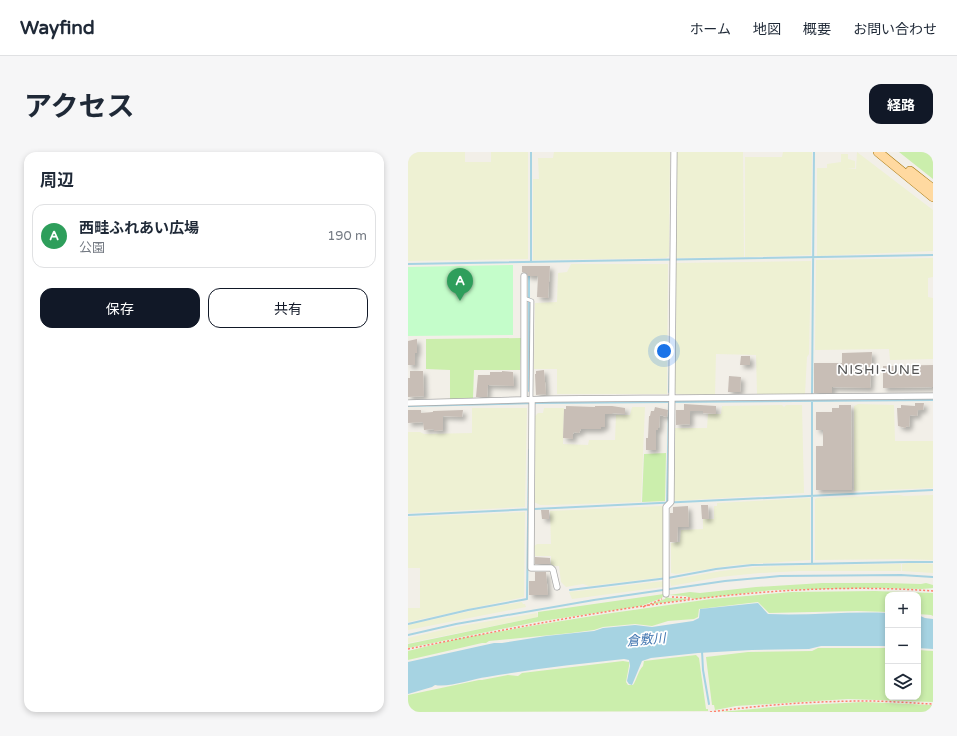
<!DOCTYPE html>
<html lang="ja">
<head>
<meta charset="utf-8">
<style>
  body { margin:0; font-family:"Varela Round","Noto Sans JP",sans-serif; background:#f6f6f7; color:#1f2937 }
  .controls { position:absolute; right:12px; bottom:12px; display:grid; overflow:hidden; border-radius:8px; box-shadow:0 2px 6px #0003 }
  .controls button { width:36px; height:36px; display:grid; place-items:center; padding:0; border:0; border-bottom:1px solid #e0e1e3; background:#fff; color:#1f2937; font:20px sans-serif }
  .you { position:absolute; left:256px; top:199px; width:14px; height:14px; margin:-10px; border:3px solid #fff; border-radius:50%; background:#1a73e8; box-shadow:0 0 0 6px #1a73e833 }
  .badge { display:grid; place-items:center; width:26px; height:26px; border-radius:50%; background:#111827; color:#fff; font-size:13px; font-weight:700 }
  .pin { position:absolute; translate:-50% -33px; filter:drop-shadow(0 1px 2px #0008) }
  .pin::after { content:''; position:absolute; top:21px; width:14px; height:12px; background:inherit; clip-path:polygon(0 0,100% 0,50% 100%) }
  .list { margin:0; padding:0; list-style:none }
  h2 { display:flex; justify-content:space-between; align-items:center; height:52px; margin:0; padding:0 16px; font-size:17px }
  h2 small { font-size:13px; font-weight:400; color:#747a83 }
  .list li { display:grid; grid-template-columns:26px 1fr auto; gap:12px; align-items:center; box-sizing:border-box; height:64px; margin:0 8px 8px; padding:0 8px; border:1px solid #e0e1e3; border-radius:12px }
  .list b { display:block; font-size:15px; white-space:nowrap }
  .list p { margin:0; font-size:13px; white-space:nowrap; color:#747a83 }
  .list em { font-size:13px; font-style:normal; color:#747a83 }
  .actions { display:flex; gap:8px; padding:12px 16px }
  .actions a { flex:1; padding:9px 0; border:1px solid #111827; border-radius:12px; text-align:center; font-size:14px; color:#111827 }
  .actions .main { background:#111827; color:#fff }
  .icon { flex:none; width:22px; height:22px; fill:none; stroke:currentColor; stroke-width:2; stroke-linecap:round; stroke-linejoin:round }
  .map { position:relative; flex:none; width:525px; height:560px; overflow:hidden; border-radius:12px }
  header { display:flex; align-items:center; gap:24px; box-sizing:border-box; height:56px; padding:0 20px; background:#fff; border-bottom:1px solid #e0e1e3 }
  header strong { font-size:19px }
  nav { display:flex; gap:22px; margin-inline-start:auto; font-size:14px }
  .intro { display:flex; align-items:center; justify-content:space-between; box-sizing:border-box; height:96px; padding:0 24px }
  h1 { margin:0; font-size:28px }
  .button { padding:10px 18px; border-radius:12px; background:#111827; color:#fff; font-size:14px; font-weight:700 }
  main { display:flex; gap:24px; padding:0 24px }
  aside { flex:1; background:#fff; border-radius:12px; box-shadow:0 2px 6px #0003 }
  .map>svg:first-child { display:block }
  .farmland { fill:#eef1d3 }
  .grass { fill:#cbeeac }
  .park { fill:#c4fdca }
  .water { fill:#a6d3e2 }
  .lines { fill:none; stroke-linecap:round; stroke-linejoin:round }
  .stream { stroke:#a6d3e2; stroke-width:2 }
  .building { fill:#c8beb6; filter:url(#shadow) }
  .lane-casing { stroke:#a8a8a8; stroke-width:4.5 }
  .street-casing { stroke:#a8a8a8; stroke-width:7 }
  .primary-casing { stroke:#9f6f00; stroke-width:10 }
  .path { stroke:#ff7f6c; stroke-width:1.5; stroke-dasharray:2 2; stroke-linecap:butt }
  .lane { stroke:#fff; stroke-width:3 }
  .street { stroke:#fff; stroke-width:5.5 }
  .primary { stroke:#ffd9a0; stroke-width:9 }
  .labels { text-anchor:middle; stroke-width:3.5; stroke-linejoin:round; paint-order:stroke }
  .water-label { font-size:13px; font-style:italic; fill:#4377b1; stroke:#fff }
  .quarter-label { font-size:14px; letter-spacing:1px; fill:#545454; stroke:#fff }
</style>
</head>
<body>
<header>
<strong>Wayfind</strong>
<nav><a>ホーム</a><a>地図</a><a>概要</a><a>お問い合わせ</a></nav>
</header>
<div class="intro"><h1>アクセス</h1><a class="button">経路</a></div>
<main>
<aside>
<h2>周辺<small></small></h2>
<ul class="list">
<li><span class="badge" style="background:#2e9e5b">A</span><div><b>西畦ふれあい広場</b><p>公園</p></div><em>190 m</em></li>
</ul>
<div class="actions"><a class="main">保存</a><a>共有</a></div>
</aside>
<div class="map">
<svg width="525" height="560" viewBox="0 0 525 560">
  <defs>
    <filter id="shadow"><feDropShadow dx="3.5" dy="3.5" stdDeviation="2" flood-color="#0004"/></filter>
  </defs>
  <rect width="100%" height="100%" fill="#f2efe8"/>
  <path class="farmland" d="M0 0H57V10H83V0H120V107L0 109Z
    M146 0H262L261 104 258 106 125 108V27H131L130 6H145Z
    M269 0H335L336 105 267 106Z
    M375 0H404L403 103 337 105V5H374Z
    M449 0 525 58V99L409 104V16H419V12L433 10V2H440V7L447 9V16H439L448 17Z
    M525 106V125L520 126V145L525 146V207L482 208 481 197 407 198 408 108Z
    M403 109 401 202 399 205 397 242H349L348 203 308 202 307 243 269 242 265 239 267 111Z
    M163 112H260L259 242H149V217H126L127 151 149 150 150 121 159 120Z
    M450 252 486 253 487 289H525V336L446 339V254Z
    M374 253 376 255 378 253H394L396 341 266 349V276H299L300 262H313L314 254Z
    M224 255H237L233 350 142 353H132L126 350 127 264 130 261H135L136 256H156L155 292 180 293 181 288H207L208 263H222Z
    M64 256H119L117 355 0 361V280H12L16 282 64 281Z
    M492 343 496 344 525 343V408L494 407 407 408V347L409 346Z
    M402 346V408L326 413 268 422 263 421V391L272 390 273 378 295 377V367H306V354H309V351Z
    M254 354 256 357V425L181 434 175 432 158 435 153 430 151 414H143V404H127L126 394 129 392H143L142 359Z
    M117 360 116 445 0 470V456H12V416H0V365Z
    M502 411 525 412V421L494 419V412Z
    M493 412V419H391L352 421 312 425 263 434 262 428 313 419 348 415 404 413Z
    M256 429V432L255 435 164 447 161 440Z
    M114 450 115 452H117L118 455 0 478V473L67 458Z
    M129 461 130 465 0 491V486L47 475Z"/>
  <path class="grass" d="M491 0H525V27Z
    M113 186 112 218H66L65 246 42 247V218L18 217V187Z
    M258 301 257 349 234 350 236 302Z
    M414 431H478L513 432 518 431 525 433V436L514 437 468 436 365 438 287 447 277 444 261 443 282 440 292 441 348 435Z
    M467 439 525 441V464L523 463 510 462V443H480V460L449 459 361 461 350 450 291 457 290 465 286 467 260 469 244 474 227 472 195 475 186 478 163 481 81 489 78 491H74L0 508V499L49 487 129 473 197 462 303 447 384 440Z
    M256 442 254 446 233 454 128 470 0 496V492L130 465V460Z
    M258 445 262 446 282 447 239 453 257 447Z
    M410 496H480V545H510V498L525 499V550L440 547 328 554 307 558 306 553H304L298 505 340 500 404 499Z
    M288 503 291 506 298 557H300V559L0 560V543L71 528H74L100 523 110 524 114 521 215 509 221 510V514L218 530 220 533H225C229 527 230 519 235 514L236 509Z
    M456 550 525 553V560H312L377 554Z"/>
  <path class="park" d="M105 113V183L0 184V115Z"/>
  <path class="water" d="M350 451 360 462C400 464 440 459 480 461V494H413L401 497 344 498 290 501 243 506 234 509 224 533 221 532 219 529 222 514 221 508 216 507C170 512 124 517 79 525 64 527 40 536 27 533L24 535 0 542V510L86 491H94L138 484 186 479 195 476 227 473 244 475 285 469 291 466 292 457Z
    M510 463 517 466 525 467V497L510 496Z"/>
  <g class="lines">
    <path class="stream" d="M123 110V0
      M0 112 525 103
      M121 239V123
      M261 240 262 197
      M404 242 406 0
      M0 254 130 251 525 248
      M259 352 261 250
      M0 363 525 338
      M404 411V249
      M162 438 260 426 308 417 344 413 501 410H525
      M0 472 60 458 119 447 121 298
      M0 483 48 472 186 448 317 429 372 424 493 423 525 425
      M294 499 295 518 301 552"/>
  </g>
  <path class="building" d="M114 114H142L140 146 129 145 130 124H120L118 121 114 120Z
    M9 187V201H7V213H0V189Z
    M464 200 462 236 424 235V241H406V211H434V201Z
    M333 204H342V213H332Z
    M525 213V235L475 236V214Z
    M136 218 138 242 128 243 127 222H128V219Z
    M2 219H15L16 244 0 245V226H2Z
    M94 219 105 220 106 234 80 233 79 245H68L70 223H82V220H94Z
    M321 224 333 225 332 240H320Z
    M507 251H516L515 258H510L509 264 502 263 501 275 498 274V276L490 274 489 256H493V253L507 254Z
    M276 252 308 254V262L295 261V259H282V272L268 273V258H276Z
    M431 253H443L444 338H408V294H415V278H408V260H424V256H431Z
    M158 254 187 255V254H204L217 256V262L204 261V262H197V275H193V277H173L171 281 166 280 165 282V287L155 286 156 257H158Z
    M247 255 260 258 259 265 252 263 251 276H250V278H248V298H238V286H240L241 264H242L243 259H246Z
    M0 258H13V261L25 260V259L55 258 54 265 35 264V278L26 279V277L16 278 15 270 0 271Z
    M293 353H300L301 367H294Z
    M280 354 281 375H270L269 390H262V361H265V355Z
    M133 358H141V367H134Z
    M127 405 142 406V412H127Z
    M127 420H138L140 443H121V429H127Z"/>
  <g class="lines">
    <defs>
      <path id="lane" d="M116 146 124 149 123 248"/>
      <path id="street" d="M116 124V248
        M124 248 123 416H143L145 418 149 435
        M0 251 144 247 525 244
        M258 442V355L263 350 266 0"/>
      <path id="primary" d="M470 0 525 45
        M502 19 525 37"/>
    </defs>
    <use href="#lane" class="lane-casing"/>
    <use href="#street" class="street-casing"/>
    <use href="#primary" class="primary-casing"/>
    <path class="path" d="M264 445 281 446 283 447
      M235 455 254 447
      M0 497C169 463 352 426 525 439
      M302 560C354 553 406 549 458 549 480 549 503 551 525 552"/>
    <use href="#lane" class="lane"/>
    <use href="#street" class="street"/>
    <use href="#primary" class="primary"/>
  </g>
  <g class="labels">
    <g class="water-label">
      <text transform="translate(238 487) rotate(-5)" y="5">倉敷川</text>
    </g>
    <g class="quarter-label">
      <text x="471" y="222">NISHI-UNE</text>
    </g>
  </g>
</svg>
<div class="controls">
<button>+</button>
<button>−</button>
<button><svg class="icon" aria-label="layers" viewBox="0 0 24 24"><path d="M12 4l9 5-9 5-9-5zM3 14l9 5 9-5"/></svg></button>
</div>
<div class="you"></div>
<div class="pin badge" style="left:52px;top:149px;background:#2e9e5b">A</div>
</div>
</main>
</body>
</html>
